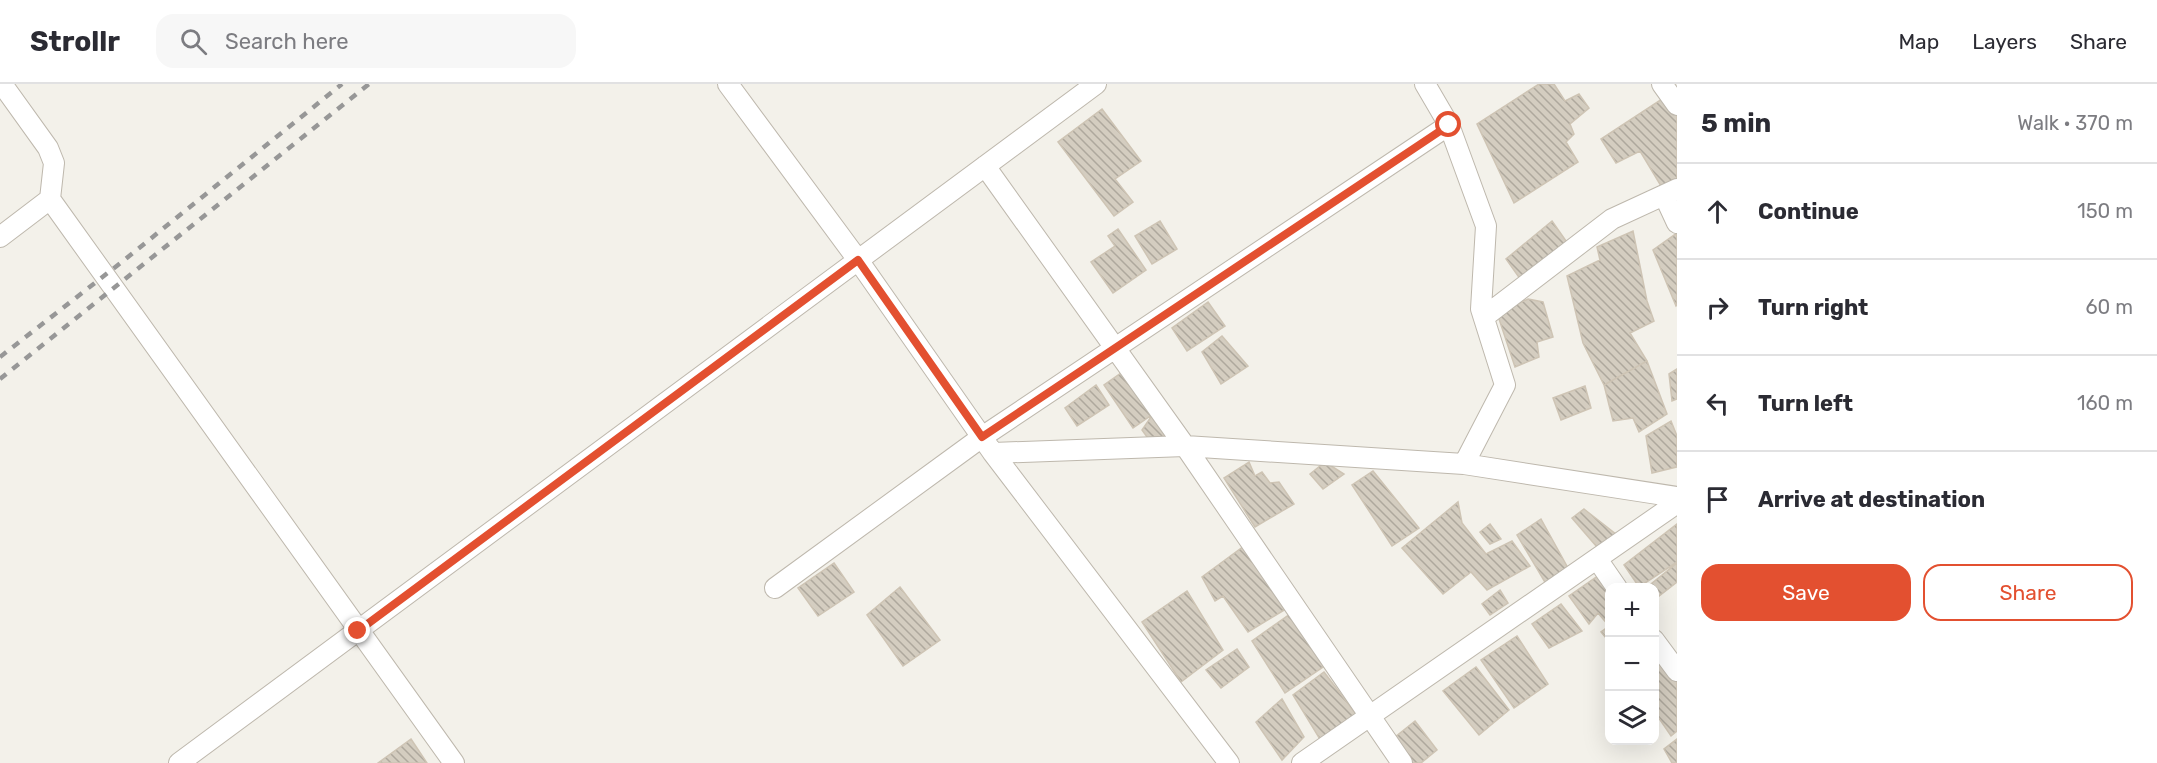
<!DOCTYPE html>
<html lang="en">
<head>
<meta charset="utf-8">
<style>
  body { margin:0; font-family:Rubik,sans-serif; background:#f7f7f7; color:#2b2b33 }
  .controls { position:absolute; right:18px; bottom:18px; display:grid; overflow:hidden; border-radius:12px; box-shadow:0 6px 24px #0002 }
  .controls button { width:54px; height:54px; display:grid; place-items:center; padding:0; border:0; border-bottom:2px solid #e1e1e2; background:#fff; color:#2b2b33; font:30px sans-serif }
  .stop { position:absolute; width:18px; height:18px; margin:-14px; border:4px solid #e35030; border-radius:50%; background:#fff }
  .stop.end { background:#e35030; border-color:#fff; box-shadow:0 2px 6px #0008 }
  .list { margin:0; padding:0; list-style:none }
  h2 { display:flex; justify-content:space-between; align-items:center; height:78px; margin:0; padding:0 24px; font-size:26px }
  h2 small { font-size:20px; font-weight:400; color:#7c7c81 }
  .list li { display:grid; grid-template-columns:39px 1fr auto; gap:18px; align-items:center; box-sizing:border-box; height:96px; padding:0 24px; border-top:2px solid #e1e1e2 }
  .list b { display:block; font-size:22px; white-space:nowrap }
  .list em { font-size:20px; font-style:normal; color:#7c7c81 }
  .actions { display:flex; gap:12px; padding:18px 24px }
  .actions a { flex:1; padding:14px 0; border:2px solid #e35030; border-radius:18px; text-align:center; font-size:21px; color:#e35030 }
  .actions .main { background:#e35030; color:#fff }
  .icon { flex:none; width:33px; height:33px; fill:none; stroke:currentColor; stroke-width:2; stroke-linecap:round; stroke-linejoin:round }
  .map { position:relative; flex:none; width:1677px; height:679px; overflow:hidden }
  header { display:flex; align-items:center; gap:36px; box-sizing:border-box; height:84px; padding:0 30px; background:#fff; border-bottom:2px solid #e1e1e2 }
  header strong { font-size:28px }
  nav { display:flex; gap:33px; margin-inline-start:auto; font-size:21px }
  .search { width:420px; height:54px; background:#f7f7f7; display:flex; align-items:center; gap:15px; box-sizing:border-box; padding:0 21px; border-radius:18px; color:#7c7c81; font-size:22px }
  main { display:flex }
  aside { flex:1; background:#fff }
  .map>svg:first-child { display:block }
  .building { fill:url(#building-back-hatch); stroke:#cec4b4; stroke-width:1.5 }
  .lines { fill:none; stroke-linecap:round; stroke-linejoin:round }
  .street-casing { stroke:#beb8ad; stroke-width:22 }
  .street { stroke:#fff; stroke-width:20 }
  .rail { stroke:#979797; stroke-width:4.5; stroke-dasharray:8 8; stroke-linecap:butt }
  .route { stroke:#e35030; stroke-width:8 }
</style>
</head>
<body>
<header>
<strong>Strollr</strong>
<div class="search"><svg class="icon" aria-label="search" viewBox="0 0 24 24"><circle cx="10" cy="10" r="6"/><path d="M15 15l6 6"/></svg>Search here</div>
<nav><a>Map</a><a>Layers</a><a>Share</a></nav>
</header>
<main>
<div class="map">
<svg width="1677" height="679" viewBox="0 0 1677 679">
  <defs>
    <pattern id="building-back-hatch" width="6" height="6" patternUnits="userSpaceOnUse" patternTransform="scale(1.5)"><rect width="6" height="6" fill="#d4cdc0"/><path d="M-1 5l2 2M0 0l6 6M5-1l2 2" fill="none" stroke="#aea89d"/></pattern>
  </defs>
  <rect width="100%" height="100%" fill="#f3f1ea"/>
  <path class="building" d="M1539 0H1554L1565 17 1579 10 1589 24 1570 40 1574 50 1566 58 1578 78 1514 119 1477 40Z
    M1665 13 1677 29V105L1667 112 1640 67 1616 79 1601 55Z
    M1102 25 1141 77 1115 95 1133 118 1114 132 1058 58Z
    M1160 137 1177 165 1152 180 1135 152Z
    M1552 137 1571 164 1523 199 1506 175Z
    M1118 145 1146 186 1113 209 1091 178 1115 162 1108 152Z
    M1633 147 1647 217 1654 237 1630 249 1647 277 1604 301 1583 259 1567 192 1600 176 1597 163Z
    M1677 149V221L1676 222 1653 166Z
    M1528 215 1543 218 1553 253 1537 258 1539 273 1515 283 1497 229Z
    M1208 218 1225 242 1187 267 1172 244Z
    M1222 252 1248 282 1221 300 1202 268Z
    M1647 277 1667 330 1639 348 1633 334 1613 337 1604 301Z
    M1677 285V315L1672 317 1669 290Z
    M1121 289 1153 330 1133 344 1104 301Z
    M1096 301 1109 321 1077 342 1065 324Z
    M1585 302 1591 324 1561 336 1553 314Z
    M1153 330 1169 350 1150 357 1142 346Z
    M1671 337 1677 352V383L1652 389 1646 352Z
    M1249 378 1255 392 1262 388 1270 399 1279 398 1294 420 1255 443 1224 394Z
    M1325 378 1344 390 1323 405 1310 390Z
    M1373 387 1419 444 1392 462 1352 401Z
    M1458 418 1462 439 1486 470 1512 457 1530 482 1487 506 1471 488 1443 510 1402 464Z
    M1584 425 1617 451 1597 463 1572 434Z
    M1541 435 1568 484 1546 500 1517 451Z
    M1490 440 1501 455 1490 460 1480 448Z
    M1677 440V478L1639 503 1624 481Z
    M1244 462 1286 525 1248 548 1223 512 1215 517 1202 493Z
    M834 479 854 508 818 532 798 504Z
    M1677 479V498L1654 516V504H1646Z
    M1605 487 1610 504V559L1601 548 1609 542 1598 529 1589 540 1569 512Z
    M900 503 940 556 903 582 867 531Z
    M1500 506 1508 519 1490 531 1482 520Z
    M1187 507 1223 566 1181 598 1142 538Z
    M1561 520 1582 547 1549 564 1532 540Z
    M1290 530 1326 581 1285 609 1252 557Z
    M1517 552 1548 600 1514 624 1481 576Z
    M1654 563 1677 595V647L1671 652 1654 627Z
    M1237 565 1249 583 1221 604 1206 586Z
    M1476 583 1509 626 1479 651 1443 607Z
    M1324 588 1356 630 1321 657 1293 611Z
    M1282 615 1304 653 1282 676 1256 638Z
    M1415 637 1437 666 1421 679H1412L1394 654Z
    M411 655 427 679H378Z
    M1677 655V679H1672L1664 665Z"/>
  <g class="lines">
    <defs>
      <path id="street" d="M2 0 48 64 54 79 50 115 454 679
        M728 0 858 176 993 369 1229 679
        M1425 0 1449 41 1486 142 1481 225 1505 301 1464 380
        M1662 0 1677 21
        M985 82 1185 362 1402 679
        M1664 111 1677 139
        M0 153 50 115
        M1484 233 1612 135 1677 105
        M993 369 1185 362 1464 380 1677 413
        M1597 475 1617 504
        M775 504 982 353 1449 41
        M1654 556 1677 587
        M179 679 1096 0
        M1302 679 1677 419"/>
    </defs>
    <use href="#street" class="street-casing"/>
    <use href="#street" class="street"/>
    <path class="rail" d="M0 273 123 177 342 0
      M0 295 369 0"/>
  </g>
  <g class="lines">
    <path class="route" d="M358 547 858 176 982 353 1449 41"/>
  </g>
</svg>
<div class="controls">
<button>+</button>
<button>−</button>
<button><svg class="icon" aria-label="layers" viewBox="0 0 24 24"><path d="M12 4l9 5-9 5-9-5zM3 14l9 5 9-5"/></svg></button>
</div>
<div class="stop" style="left:1449px;top:41px"></div>
<div class="stop end" style="left:358px;top:547px"></div>
</div>
<aside>
<h2>5 min<small>Walk · 370 m</small></h2>
<ul class="list">
<li><svg class="icon" aria-label="ahead" viewBox="0 0 24 24"><path d="M12 20V5M6 11l6-6 6 6"/></svg><div><b>Continue</b></div><em>150 m</em></li>
<li><svg class="icon" aria-label="right" viewBox="0 0 24 24"><path d="M7 20v-9h11M14 6l5 5-5 5"/></svg><div><b>Turn right</b></div><em>60 m</em></li>
<li><svg class="icon" aria-label="left" viewBox="0 0 24 24"><path d="M17 20v-9H6M10 6l-5 5 5 5"/></svg><div><b>Turn left</b></div><em>160 m</em></li>
<li><svg class="icon" aria-label="arrive" viewBox="0 0 24 24"><path d="M6 21V4h12l-3 4 3 4H6"/></svg><div><b>Arrive at destination</b></div></li>
</ul>
<div class="actions"><a class="main">Save</a><a>Share</a></div>
</aside>
</main>
</body>
</html>
